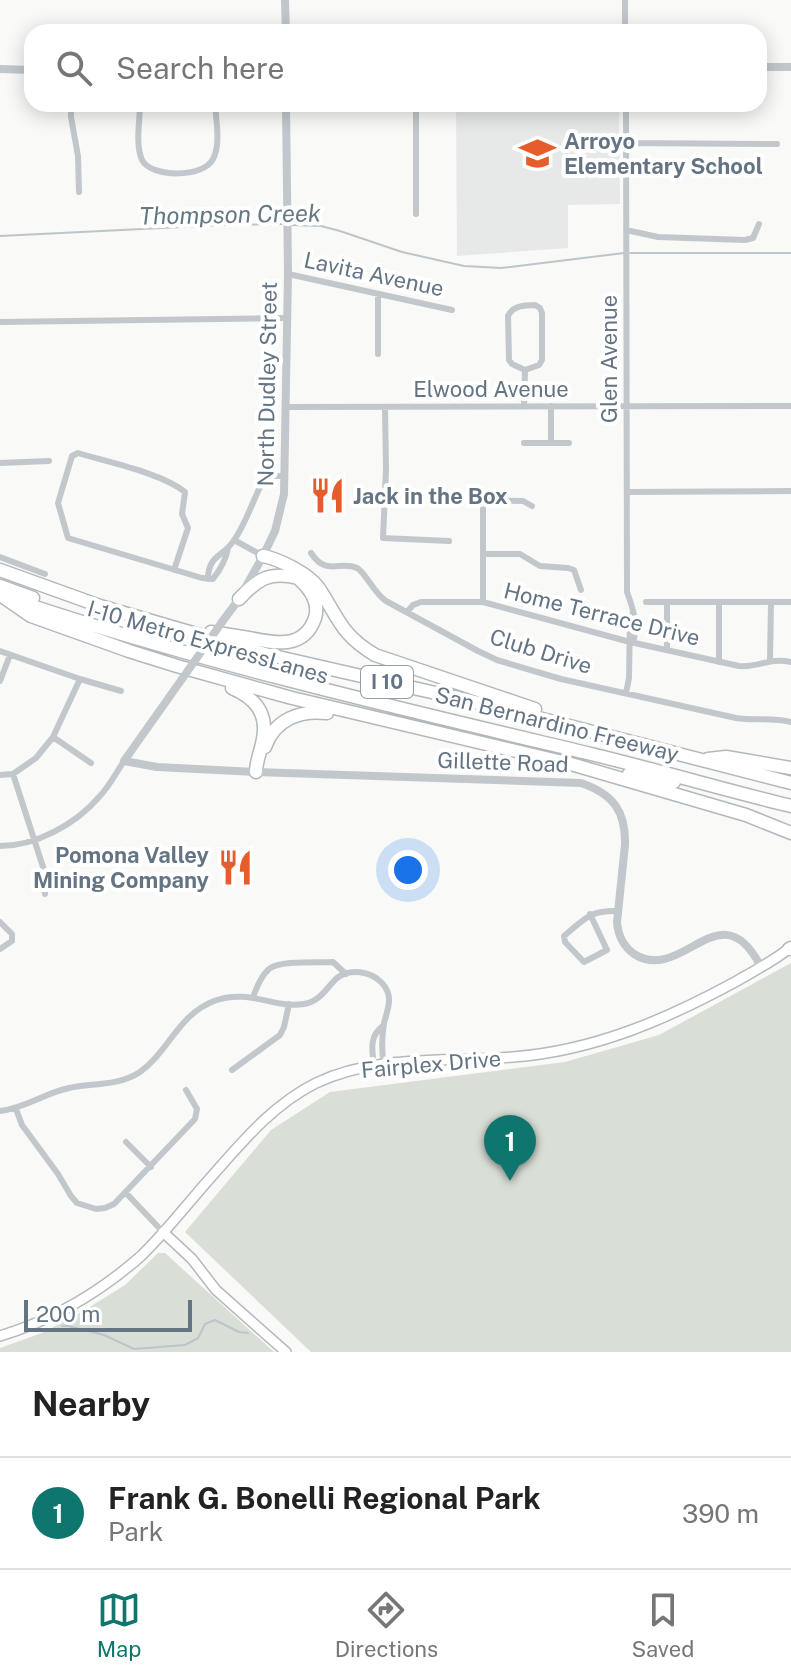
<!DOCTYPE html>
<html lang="en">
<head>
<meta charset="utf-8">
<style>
  body { margin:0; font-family:"Public Sans",sans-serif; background:#f6f6f6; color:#222 }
  .scale { position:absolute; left:24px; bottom:20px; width:168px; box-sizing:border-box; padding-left:8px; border:4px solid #647483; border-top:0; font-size:22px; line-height:28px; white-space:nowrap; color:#647483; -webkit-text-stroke:6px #fff; paint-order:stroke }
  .you { position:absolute; left:408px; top:870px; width:28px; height:28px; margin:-20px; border:6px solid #fff; border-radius:50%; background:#1a73e8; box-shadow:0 0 0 12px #1a73e833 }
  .badge { display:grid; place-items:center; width:52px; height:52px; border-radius:50%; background:#0f766e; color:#fff; font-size:26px; font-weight:700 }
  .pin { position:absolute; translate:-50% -66px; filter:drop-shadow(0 2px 4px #0008) }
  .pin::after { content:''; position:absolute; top:42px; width:28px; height:24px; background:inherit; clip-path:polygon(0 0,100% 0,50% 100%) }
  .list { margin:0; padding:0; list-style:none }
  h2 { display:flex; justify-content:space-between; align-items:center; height:104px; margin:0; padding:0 32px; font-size:34px }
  h2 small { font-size:26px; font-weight:400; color:#767676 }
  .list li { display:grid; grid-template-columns:52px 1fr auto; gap:24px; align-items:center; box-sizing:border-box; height:112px; padding:0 32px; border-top:2px solid #e0e0e0 }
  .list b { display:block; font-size:30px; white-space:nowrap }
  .list p { margin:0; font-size:26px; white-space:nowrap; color:#767676 }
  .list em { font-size:26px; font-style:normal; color:#767676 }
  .icon { flex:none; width:44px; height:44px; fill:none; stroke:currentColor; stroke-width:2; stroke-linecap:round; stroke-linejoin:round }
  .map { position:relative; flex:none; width:791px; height:1352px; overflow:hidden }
  .search { position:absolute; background:#fff; box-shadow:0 4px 20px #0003; left:24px; right:24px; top:24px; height:88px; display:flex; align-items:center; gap:20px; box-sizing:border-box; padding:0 28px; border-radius:24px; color:#767676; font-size:30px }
  .sheet { height:216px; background:#fff }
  nav { display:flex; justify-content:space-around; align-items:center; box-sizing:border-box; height:112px; border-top:2px solid #e0e0e0; background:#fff; font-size:22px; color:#767676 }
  nav a { display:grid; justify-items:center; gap:4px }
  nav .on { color:#0f766e }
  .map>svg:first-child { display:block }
  .built { fill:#e7e8e8 }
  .green { fill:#d9ded6 }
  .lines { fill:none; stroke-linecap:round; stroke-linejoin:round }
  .stream { stroke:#bbc6cb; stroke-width:2 }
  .secondary-casing { stroke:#b5bac0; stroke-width:12 }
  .motorway-casing { stroke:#b3b8bc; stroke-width:15 }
  .minor { stroke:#c2c7cb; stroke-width:6 }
  .tertiary { stroke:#c2c7cb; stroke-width:8 }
  .secondary { stroke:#fff; stroke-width:9 }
  .motorway { stroke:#fff; stroke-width:12 }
  .tertiary-bridge { stroke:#c2c7cb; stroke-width:8 }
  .labels { text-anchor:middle; stroke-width:8; stroke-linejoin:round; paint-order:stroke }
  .shield { fill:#fff; stroke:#929ea8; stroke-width:2 }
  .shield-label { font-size:20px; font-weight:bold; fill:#647483 }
  .poi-label { font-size:22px; font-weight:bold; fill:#647483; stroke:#fff; text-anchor:start }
  .street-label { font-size:22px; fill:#647483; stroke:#fff }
  .water-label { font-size:24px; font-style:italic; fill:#647a83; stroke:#fff }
</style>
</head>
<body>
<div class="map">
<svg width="791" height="1352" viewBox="0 0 791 1352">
  <rect width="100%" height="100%" fill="#f9f9f7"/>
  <path class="built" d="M456 104H619L620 204 568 205V248L457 256Z"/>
  <path class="green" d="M791 963V1352H311L185 1232 271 1130 330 1092 565 1062 659 1035Z
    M158 1253H165L274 1352H0V1348L42 1333 80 1313 125 1285Z"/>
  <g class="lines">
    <path class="stream" d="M289 225 321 226 340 231 402 252 464 266 501 268 624 253
      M0 236 223 225 283 224
      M630 253H791
      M62 1326H68L104 1335 134 1349 185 1345 198 1338 205 1324 215 1320 239 1332 248 1333"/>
    <defs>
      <path id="secondary" d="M163 1232 192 1259 216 1290 286 1352
        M0 1336C53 1320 99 1293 141 1256 164 1234 184 1208 205 1184 239 1146 270 1106 316 1083 377 1054 448 1062 513 1057 593 1051 665 1020 735 982 754 971 774 961 791 947"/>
      <path id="motorway" d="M263 556C279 559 309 574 318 587 339 618 340 634 375 655L535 709
        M0 570 100 606 265 654 488 705 791 783
        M0 586 33 598
        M2 596 31 616 129 651 177 666 292 698 571 764 746 815 791 833
        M239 599C258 579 269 571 298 578
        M17 601C206 664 398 708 591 754 658 770 724 790 791 806
        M211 632C223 634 236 636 249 638 274 643 304 650 315 618 320 602 310 589 299 579
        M232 688C255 698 268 713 263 739 261 751 256 761 256 772
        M265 747C275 719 300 710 327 713
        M708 759 726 757 791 768
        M629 774 674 782
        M789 949 791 948"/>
    </defs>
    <use href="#secondary" class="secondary-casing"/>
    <use href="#motorway" class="motorway-casing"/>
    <path class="minor" d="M625 0V32
      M71 104V117L78 156 79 192
      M140 104C140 121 135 144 142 160 151 178 204 178 213 159 221 144 216 121 215 104
      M626 104 627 592C633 608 637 621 634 639L630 642
      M626 143 777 144
      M416 214V104
      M626 230 658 237 745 240 753 238 759 224
      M288 274 452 310
      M535 305 540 308 542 313V360L539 365 525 370 512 364 509 360 508 316C513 305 524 306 535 305Z
      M0 322 287 318
      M378 354V294
      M524 406 525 370
      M287 407 791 406
      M385 408 386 470 383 538 449 541
      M524 443H569
      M551 443V406
      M0 463 49 461
      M627 492 791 491
      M458 500 523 501 532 506
      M483 501V602
      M234 540 263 556
      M311 553C327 577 339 560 357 568 365 572 374 593 386 601L478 651 497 660 561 679 736 718C754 721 773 717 791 722
      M483 554H520L540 566 568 568 574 570 581 590
      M0 557 45 574
      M174 570 188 528 182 514 185 492C162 473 107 462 78 453L72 456 58 503 68 538 202 578 213 579C220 570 226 560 228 548
      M208 579C208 557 221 557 232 543 245 527 253 499 264 479L274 476H285
      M646 602H791
      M719 602V662
      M407 612 413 605 421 602H483L630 642 739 666C759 668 769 657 791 662
      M667 650V602
      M0 651 80 679 121 691
      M770 660 771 602
      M0 681 10 655
      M626 693 629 678 630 617 633 613
      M53 737 91 763
      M13 774 44 870 45 894
      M0 775 13 774 36 758 53 737 80 679
      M0 846C36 846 76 824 99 797 109 787 116 773 124 761
      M590 914 607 950 584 962 565 942 564 936C585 919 589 910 618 911
      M0 922 12 934V941L0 949
      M253 997C257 987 261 976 269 969 280 960 318 963 333 962L346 974
      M374 1066C372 1050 369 1036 383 1026
      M232 1070 280 1035 284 1027 289 1004
      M16 1109 22 1125 58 1174 71 1196 77 1203 96 1209 105 1208 114 1204 195 1119 197 1109 186 1090
      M0 1111C25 1108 45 1093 69 1088 93 1083 119 1086 140 1072 169 1051 178 1015 214 1001 250 988 274 1009 304 1004 321 1001 326 988 337 978 350 968 371 971 382 983 394 996 388 1008 384 1023 382 1036 381 1050 384 1064
      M126 1142 151 1167
      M126 1193 163 1232"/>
    <path class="tertiary" d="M285 0 286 32
      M759 67H791
      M0 69 32 70
      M222 622 239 599 263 556 275 531 284 494 288 274 286 104
      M182 679 124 761 157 767 256 772 581 783C613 794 626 811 625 845L617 922C618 935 623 946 634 954 683 985 720 887 761 967"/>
    <use href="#secondary" class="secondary"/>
    <use href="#motorway" class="motorway"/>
    <path class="tertiary-bridge" d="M182 679 222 622"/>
  </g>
  <defs>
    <symbol id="school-bare" viewBox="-9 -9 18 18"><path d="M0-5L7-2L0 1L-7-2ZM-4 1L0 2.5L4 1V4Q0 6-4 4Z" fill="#e65d2b" stroke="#fff" stroke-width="2.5" paint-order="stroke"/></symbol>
    <symbol id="restaurant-bare" viewBox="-9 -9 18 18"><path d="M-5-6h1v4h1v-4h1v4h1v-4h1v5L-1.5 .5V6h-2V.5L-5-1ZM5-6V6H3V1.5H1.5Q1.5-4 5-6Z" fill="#e65d2b" stroke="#fff" stroke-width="2.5" paint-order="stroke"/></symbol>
  </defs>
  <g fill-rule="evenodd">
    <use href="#school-bare" x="512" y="128" width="51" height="51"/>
    <use href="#restaurant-bare" x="302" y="470" width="51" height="51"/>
    <use href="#restaurant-bare" x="210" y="842" width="51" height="51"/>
  </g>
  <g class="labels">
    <rect class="shield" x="361" y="666" width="52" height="32" rx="6"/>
    <g class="shield-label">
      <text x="387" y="689">I 10</text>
    </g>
    <g class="poi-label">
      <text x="564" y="149">Arroyo<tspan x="564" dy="25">Elementary School</tspan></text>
      <text x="353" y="504">Jack in the Box</text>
      <text x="209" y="863" text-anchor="end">Pomona Valley<tspan x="209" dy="25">Mining Company</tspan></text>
    </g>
    <g class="street-label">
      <text transform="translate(374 274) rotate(12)" y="8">Lavita Avenue</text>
      <text transform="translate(609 359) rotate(-90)" y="8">Glen Avenue</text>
      <text transform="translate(267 384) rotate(-89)" y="8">North Dudley Street</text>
      <text x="491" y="397">Elwood Avenue</text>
      <text transform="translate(602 614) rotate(14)" y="8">Home Terrace Drive</text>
      <text transform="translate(208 642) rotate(16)" y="8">I-10 Metro ExpressLanes</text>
      <text transform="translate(541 651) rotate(17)" y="8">Club Drive</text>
      <text transform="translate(557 724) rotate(14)" y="8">San Bernardino Freeway</text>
      <text transform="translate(503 762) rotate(2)" y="8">Gillette Road</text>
      <text transform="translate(431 1064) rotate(-5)" y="8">Fairplex Drive</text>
    </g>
    <g class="water-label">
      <text transform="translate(230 215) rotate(-1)" y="8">Thompson Creek</text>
    </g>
  </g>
</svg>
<div class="scale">200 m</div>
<div class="you"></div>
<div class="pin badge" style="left:510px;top:1181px">1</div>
<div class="search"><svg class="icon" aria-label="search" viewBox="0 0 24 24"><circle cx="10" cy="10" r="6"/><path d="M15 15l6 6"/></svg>Search here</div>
</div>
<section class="sheet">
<h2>Nearby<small></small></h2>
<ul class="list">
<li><span class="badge">1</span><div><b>Frank G. Bonelli Regional Park</b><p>Park</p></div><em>390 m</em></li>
</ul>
</section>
<nav>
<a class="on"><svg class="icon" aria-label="map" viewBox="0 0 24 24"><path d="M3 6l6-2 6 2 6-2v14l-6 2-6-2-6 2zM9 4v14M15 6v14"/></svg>Map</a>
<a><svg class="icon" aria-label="directions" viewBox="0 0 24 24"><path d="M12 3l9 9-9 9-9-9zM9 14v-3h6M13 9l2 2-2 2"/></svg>Directions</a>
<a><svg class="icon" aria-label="saved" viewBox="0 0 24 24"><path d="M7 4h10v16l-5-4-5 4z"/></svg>Saved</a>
</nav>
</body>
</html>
